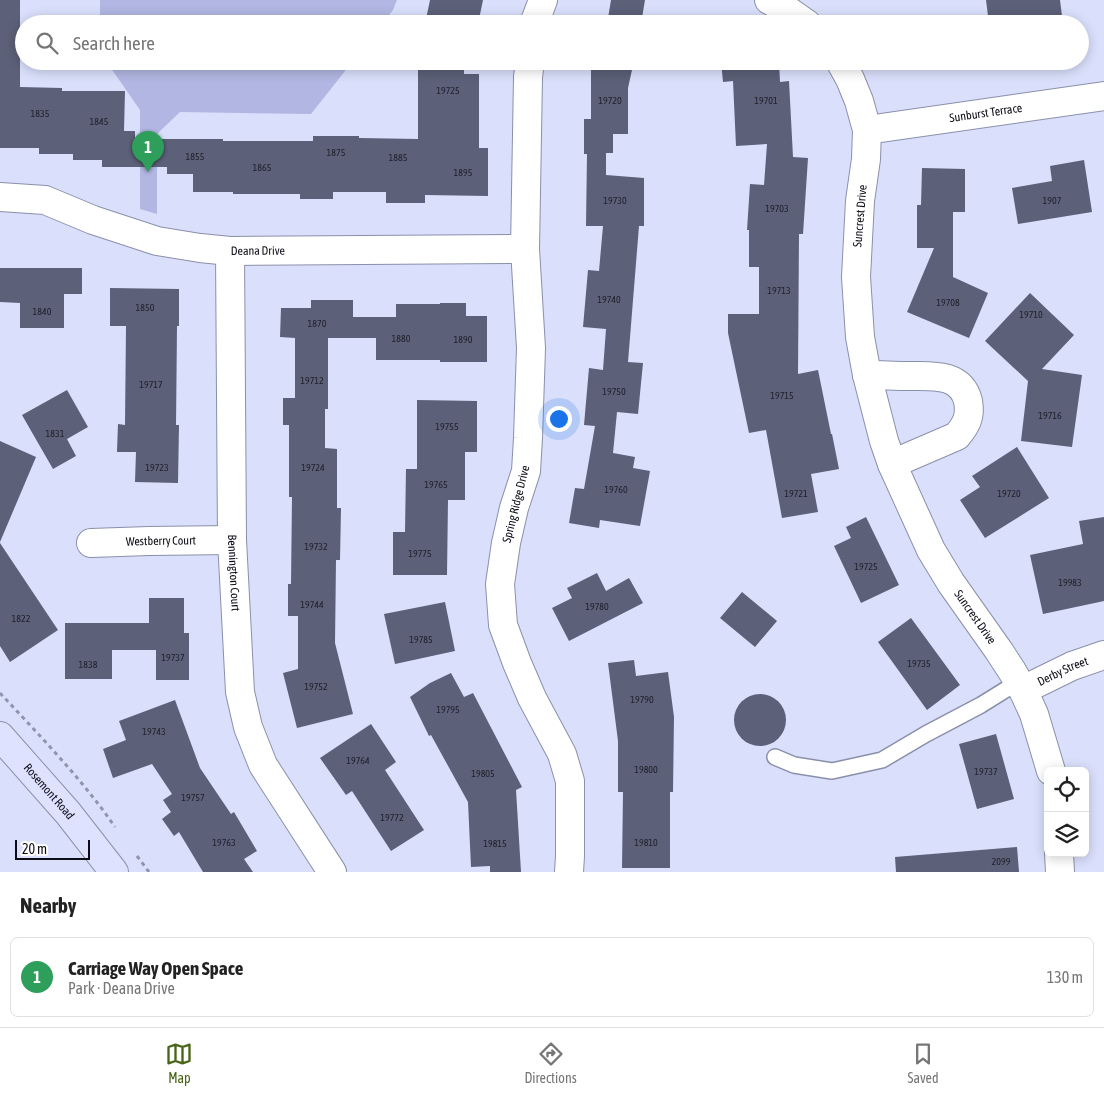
<!DOCTYPE html>
<html lang="en">
<head>
<meta charset="utf-8">
<style>
  body { margin:0; font-family:"Asap Condensed",sans-serif; background:#f6f6f6; color:#222 }
  .controls { position:absolute; right:15px; bottom:15px; display:grid; overflow:hidden; border-radius:8px; box-shadow:0 2px 12px #0003 }
  .controls button { width:45px; height:45px; display:grid; place-items:center; padding:0; border:0; border-bottom:1px solid #e0e0e0; background:#fff; color:#222; font:25px sans-serif }
  .scale { position:absolute; left:15px; bottom:12px; width:75px; box-sizing:border-box; padding-left:5px; border:2px solid #0c0d16; border-top:0; font-size:14px; line-height:18px; white-space:nowrap; color:#0c0d16; -webkit-text-stroke:4px #fff; paint-order:stroke }
  .you { position:absolute; left:558px; top:418px; width:18px; height:18px; margin:-12px; border:4px solid #fff; border-radius:50%; background:#1a73e8; box-shadow:0 0 0 8px #1a73e833 }
  .badge { display:grid; place-items:center; width:32px; height:32px; border-radius:50%; background:#486417; color:#fff; font-size:16px; font-weight:700 }
  .pin { position:absolute; translate:-50% -41px; filter:drop-shadow(0 1px 2px #0008) }
  .pin::after { content:''; position:absolute; top:26px; width:18px; height:15px; background:inherit; clip-path:polygon(0 0,100% 0,50% 100%) }
  .list { margin:0; padding:0; list-style:none }
  h2 { display:flex; justify-content:space-between; align-items:center; height:65px; margin:0; padding:0 20px; font-size:21px }
  h2 small { font-size:16px; font-weight:400; color:#767676 }
  .list li { display:grid; grid-template-columns:32px 1fr auto; gap:15px; align-items:center; box-sizing:border-box; height:80px; margin:0 10px 10px; padding:0 10px; border:1px solid #e0e0e0; border-radius:8px }
  .list b { display:block; font-size:19px; white-space:nowrap }
  .list p { margin:0; font-size:16px; white-space:nowrap; color:#767676 }
  .list em { font-size:16px; font-style:normal; color:#767676 }
  .icon { flex:none; width:28px; height:28px; fill:none; stroke:currentColor; stroke-width:2; stroke-linecap:round; stroke-linejoin:round }
  .map { position:relative; flex:none; width:1104px; height:872px; overflow:hidden }
  .search { position:absolute; background:#fff; box-shadow:0 2px 12px #0003; left:15px; right:15px; top:15px; height:55px; display:flex; align-items:center; gap:12px; box-sizing:border-box; padding:0 18px; border-radius:28px; color:#767676; font-size:19px }
  .sheet { height:155px; background:#fff }
  nav { display:flex; justify-content:space-around; align-items:center; box-sizing:border-box; height:70px; border-top:1px solid #e0e0e0; background:#fff; font-size:14px; color:#767676 }
  nav a { display:grid; justify-items:center; gap:2px }
  nav .on { color:#486417 }
  .map>svg:first-child { display:block }
  .green { fill:#b1b7e2 }
  .building { fill:#5c6078 }
  .lines { fill:none; stroke-linecap:round; stroke-linejoin:round }
  .lane-casing { stroke:#8b90aa; stroke-width:18 }
  .street-casing { stroke:#8b90aa; stroke-width:30 }
  .secondary-casing { stroke:#8b90aa; stroke-width:30 }
  .path { stroke:#9194aa; stroke-width:3; stroke-dasharray:4 4; stroke-linecap:butt }
  .lane { stroke:#fff; stroke-width:15 }
  .street { stroke:#fff; stroke-width:28 }
  .secondary { stroke:#dfe2fe; stroke-width:28 }
  .labels { text-anchor:middle; stroke-width:4.5; stroke-linejoin:round; paint-order:stroke }
  .number-label { font-size:10px; fill:#20222e }
  .street-label { font-size:12px; fill:#0c0d16; stroke:#fff }
</style>
</head>
<body>
<div class="map">
<svg width="1104" height="872" viewBox="0 0 1104 872">
  <rect width="100%" height="100%" fill="#dadffb"/>
  <path class="green" d="M100 0H397L393 10 382 24H100Z
    M106 61H353L311 114 180 112 157 134V214L140 209V110Z"/>
  <path class="building" d="M0 0H20V87L62 88V91H125L124 131H135V139H223V141H313V136H359V138L418 139V61H464V74H479V148H488V196L425 195V203H386V192H333V199H300V194H233V192H193V174H167V167H102V160H73V154H39V148H0Z
    M430 0H483L478 24H425Z
    M611 0H645L641 24H607Z
    M986 0H1060L1063 24H989Z
    M591 61H634L628 88V134H613V153H606V175L644 178V226H639L628 362 643 363 638 414 617 412 613 453 635 457 633 468 650 471 640 526 600 520 599 528 569 523 575 488 584 489 595 426 584 425 589 368 603 370 606 329 583 327 588 270 599 271 603 226H586L587 154H584V119H591Z
    M721 61H779L780 82 789 81 793 157 808 158 803 234H799L798 374 818 370 831 434H832L839 469 811 474 818 512 782 518 766 430 749 433 728 333V314H759V267H749V230H747L750 184 764 185 767 144 736 146 733 81 723 82Z
    M1084 160 1092 212 1018 224 1012 188 1052 181 1050 166Z
    M922 168 965 169V212H953V277L988 293 969 338 907 312 934 248H917V205H921Z
    M0 268H82V294H64V328H20V303L0 302Z
    M110 288 179 289V326H177L176 425H179L178 483 135 482 136 452H117L118 424 125 425 126 326H110Z
    M1030 293 1074 335 1042 369 1082 375 1072 447 1021 441 1028 381 985 341Z
    M311 300H353V317H396V304H440V303H466V316H487V362H440V360H376V338H328V409H325V448L337 449V508H341L340 560H336L335 643 353 714 297 728 283 673 298 669V616H288V584H291L292 497H289V425H283V398H295V338L280 337 281 308H311Z
    M67 390 88 427 67 439 76 456 53 469 22 415Z
    M417 400 477 401V452H465V500H448L447 575H393V532H405L406 469H417Z
    M0 441 36 457 0 542Z
    M1017 447 1049 498 985 538 960 500 980 487 972 476Z
    M866 517 899 585 861 603 834 546 851 538 846 527Z
    M1104 517V601L1043 614 1030 555 1083 544 1079 521Z
    M0 543 58 630 10 662 0 646Z
    M597 573 606 591 629 578 643 603 569 641 552 608 572 598 567 588Z
    M742 592 777 621 755 647 720 618Z
    M149 598H184V633H189V680H156V650H112V679H65V623H149Z
    M445 602 455 651 395 664 384 614Z
    M911 618 960 685 927 710 878 642Z
    M634 660 636 676 668 672 674 717 673 792H670V868H622L623 792H618V741L608 663Z
    M451 673 464 697 473 693 522 787 516 790 521 872H490V866L471 867 468 802 431 735 429 736 410 697 430 683Z
    M734 720a26 26 0 1 1 52 0a26 26 0 1 1-52 0Z
    M175 700 200 768 231 814 234 812 257 851 244 859 253 872H203L179 832 174 836 162 819 171 812 163 800 172 794 152 764 113 778 103 749 126 740 119 721Z
    M371 724 396 762 385 770 424 830 391 851 352 791 346 795 320 758Z
    M996 734 1014 799 977 809 959 744Z
    M1017 847 1019 872H896L895 857Z"/>
  <g class="lines">
    <defs>
      <path id="lane" d="M775 757 794 765 832 771 882 760 926 734 981 705 1018 682"/>
      <g id="street">
        <path d="M769 0 784 8 807 24"/>
        <path d="M534 24 543 0"/>
        <path d="M530 61 528 77 525 249 531 348 528 438 526 471 514 508 506 543 500 584 503 625 517 663 532 698 562 754 570 781V856L569 872"/>
        <path id="s1" d="M840 61 850 79 859 101 867 130 866 159 860 201 856 277 860 337 867 375 884 441 892 464 931 550 951 583 999 651 1012 671 1023 690 1034 714 1051 771"/>
        <path id="s2" d="M867 130 1104 96"/>
        <path id="s3" d="M0 197 45 200 93 220 157 241 200 248 230 251 525 249"/>
        <path id="s4" d="M230 251 232 540 240 692 248 727 263 765 332 872"/>
        <path d="M867 375C881 375 895 376 910 376 932 376 961 373 968 401 971 417 966 425 957 436L892 464"/>
        <path id="s5" d="M91 543 149 541 232 540"/>
        <path id="s6" d="M1023 690 1072 666 1104 655"/>
        <path d="M1059 853 1060 872"/>
      </g>
      <g id="secondary">
        <path id="s7" d="M0 736 68 813 114 872"/>
      </g>
    </defs>
    <use href="#lane" class="lane-casing"/>
    <use href="#street" class="street-casing"/>
    <use href="#secondary" class="secondary-casing"/>
    <path class="path" d="M0 693C40 736 82 779 115 827
      M137 856 149 872"/>
    <use href="#lane" class="lane"/>
    <use href="#street" class="street"/>
    <use href="#secondary" class="secondary"/>
  </g>
  <g class="labels">
    <g class="number-label">
      <text x="448" y="94">19725</text>
      <text x="610" y="104">19720</text>
      <text x="766" y="104">19701</text>
      <text x="40" y="117">1835</text>
      <text x="99" y="125">1845</text>
      <text x="336" y="156">1875</text>
      <text x="195" y="160">1855</text>
      <text x="398" y="161">1885</text>
      <text x="262" y="171">1865</text>
      <text x="463" y="176">1895</text>
      <text x="615" y="204">19730</text>
      <text x="1052" y="204">1907</text>
      <text x="777" y="212">19703</text>
      <text x="779" y="294">19713</text>
      <text x="609" y="303">19740</text>
      <text x="948" y="306">19708</text>
      <text x="145" y="311">1850</text>
      <text x="42" y="315">1840</text>
      <text x="1031" y="318">19710</text>
      <text x="317" y="327">1870</text>
      <text x="401" y="342">1880</text>
      <text x="463" y="343">1890</text>
      <text x="312" y="384">19712</text>
      <text x="151" y="388">19717</text>
      <text x="614" y="395">19750</text>
      <text x="782" y="399">19715</text>
      <text x="1050" y="419">19716</text>
      <text x="447" y="430">19755</text>
      <text x="55" y="437">1831</text>
      <text x="157" y="471">19723</text>
      <text x="313" y="471">19724</text>
      <text x="436" y="488">19765</text>
      <text x="616" y="493">19760</text>
      <text x="796" y="497">19721</text>
      <text x="1009" y="497">19720</text>
      <text x="316" y="550">19732</text>
      <text x="420" y="557">19775</text>
      <text x="866" y="570">19725</text>
      <text x="1070" y="586">19983</text>
      <text x="312" y="608">19744</text>
      <text x="597" y="610">19780</text>
      <text x="21" y="622">1822</text>
      <text x="421" y="643">19785</text>
      <text x="173" y="661">19737</text>
      <text x="919" y="667">19735</text>
      <text x="88" y="668">1838</text>
      <text x="316" y="690">19752</text>
      <text x="642" y="703">19790</text>
      <text x="448" y="713">19795</text>
      <text x="154" y="735">19743</text>
      <text x="358" y="764">19764</text>
      <text x="646" y="773">19800</text>
      <text x="986" y="775">19737</text>
      <text x="483" y="777">19805</text>
      <text x="193" y="801">19757</text>
      <text x="392" y="821">19772</text>
      <text x="224" y="846">19763</text>
      <text x="646" y="846">19810</text>
      <text x="495" y="847">19815</text>
      <text x="1001" y="865">2099</text>
    </g>
    <g class="street-label">
      <text dy="4" stroke="none"><textPath href="#s2" startOffset="120">Sunburst Terrace</textPath></text>
      <text transform="translate(860 216) rotate(-85)" y="4">Suncrest Drive</text>
      <text dy="4" stroke="none"><textPath href="#s3" startOffset="266">Deana Drive</textPath></text>
      <text transform="translate(516 504) rotate(-76)" y="4">Spring Ridge Drive</text>
      <text dy="4" stroke="none"><textPath href="#s5" startOffset="70">Westberry Court</textPath></text>
      <text dy="4" stroke="none"><textPath href="#s4" startOffset="322">Bennington Court</textPath></text>
      <text dy="4" stroke="none"><textPath href="#s1" startOffset="588">Suncrest Drive</textPath></text>
      <text dy="4" stroke="none"><textPath href="#s6" startOffset="44">Derby Street</textPath></text>
      <text dy="4" stroke="none"><textPath href="#s7" startOffset="74">Rosemont Road</textPath></text>
    </g>
  </g>
</svg>
<div class="controls">
<button><svg class="icon" aria-label="locate" viewBox="0 0 24 24"><circle cx="12" cy="12" r="6"/><path d="M12 2v4M12 18v4M2 12h4M18 12h4"/></svg></button>
<button><svg class="icon" aria-label="layers" viewBox="0 0 24 24"><path d="M12 4l9 5-9 5-9-5zM3 14l9 5 9-5"/></svg></button>
</div>
<div class="scale">20 m</div>
<div class="you"></div>
<div class="pin badge" style="left:148px;top:172px;background:#2e9e5b">1</div>
<div class="search"><svg class="icon" aria-label="search" viewBox="0 0 24 24"><circle cx="10" cy="10" r="6"/><path d="M15 15l6 6"/></svg>Search here</div>
</div>
<section class="sheet">
<h2>Nearby<small></small></h2>
<ul class="list">
<li><span class="badge" style="background:#2e9e5b">1</span><div><b>Carriage Way Open Space</b><p>Park · Deana Drive</p></div><em>130 m</em></li>
</ul>
</section>
<nav>
<a class="on"><svg class="icon" aria-label="map" viewBox="0 0 24 24"><path d="M3 6l6-2 6 2 6-2v14l-6 2-6-2-6 2zM9 4v14M15 6v14"/></svg>Map</a>
<a><svg class="icon" aria-label="directions" viewBox="0 0 24 24"><path d="M12 3l9 9-9 9-9-9zM9 14v-3h6M13 9l2 2-2 2"/></svg>Directions</a>
<a><svg class="icon" aria-label="saved" viewBox="0 0 24 24"><path d="M7 4h10v16l-5-4-5 4z"/></svg>Saved</a>
</nav>
</body>
</html>
